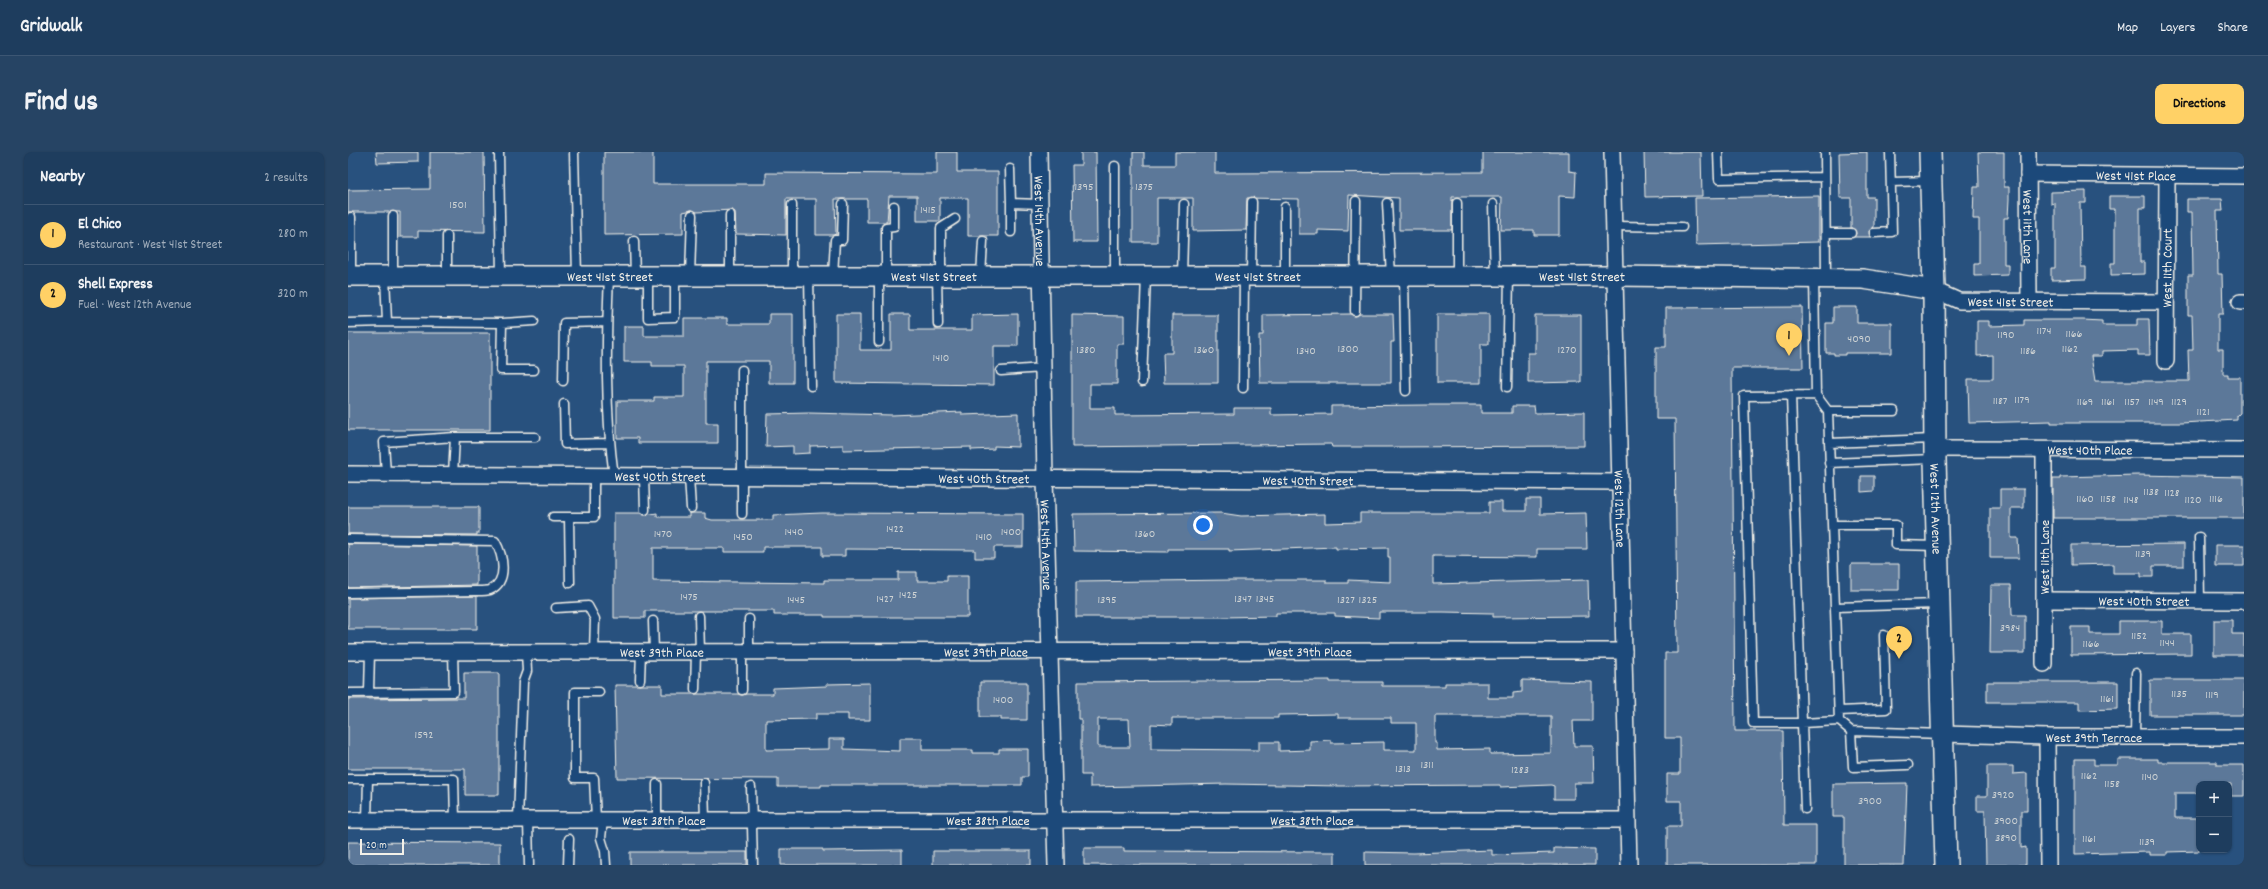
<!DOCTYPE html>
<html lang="en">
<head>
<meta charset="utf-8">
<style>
  body { margin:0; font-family:Dekko,sans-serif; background:#264464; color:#f1f3f6 }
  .controls { position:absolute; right:12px; bottom:12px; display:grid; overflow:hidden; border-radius:8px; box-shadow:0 1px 3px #0004 }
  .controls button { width:36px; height:36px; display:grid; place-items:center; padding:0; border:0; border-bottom:1px solid #3c5673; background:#1e3d5e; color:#f1f3f6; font:20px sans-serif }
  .scale { position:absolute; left:12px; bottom:10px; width:44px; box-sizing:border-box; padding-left:4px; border:2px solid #f4f1e8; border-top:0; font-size:11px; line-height:14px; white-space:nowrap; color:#f4f1e8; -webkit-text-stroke:3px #1f4a7a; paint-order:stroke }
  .you { position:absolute; left:855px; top:373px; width:14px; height:14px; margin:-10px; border:3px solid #fff; border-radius:50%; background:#1a73e8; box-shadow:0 0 0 6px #1a73e833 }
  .badge { display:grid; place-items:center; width:26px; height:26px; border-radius:50%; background:#ffd166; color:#111; font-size:13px; font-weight:700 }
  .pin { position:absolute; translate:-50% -33px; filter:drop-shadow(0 1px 2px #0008) }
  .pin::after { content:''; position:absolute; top:21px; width:14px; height:12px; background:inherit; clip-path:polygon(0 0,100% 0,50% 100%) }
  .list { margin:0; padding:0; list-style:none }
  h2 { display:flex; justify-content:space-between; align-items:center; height:52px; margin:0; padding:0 16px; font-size:17px }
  h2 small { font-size:13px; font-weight:400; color:#a1aebc }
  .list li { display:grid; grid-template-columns:26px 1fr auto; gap:12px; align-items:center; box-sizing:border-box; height:60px; padding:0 16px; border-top:1px solid #3c5673 }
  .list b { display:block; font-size:15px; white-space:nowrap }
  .list p { margin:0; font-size:13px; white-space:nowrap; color:#a1aebc }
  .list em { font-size:13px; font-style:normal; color:#a1aebc }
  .map { position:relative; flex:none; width:1896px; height:713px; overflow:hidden; border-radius:8px }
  header { display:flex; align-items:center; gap:24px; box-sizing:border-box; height:56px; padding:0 20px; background:#1e3d5e; border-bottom:1px solid #3c5673 }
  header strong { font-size:19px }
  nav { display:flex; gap:22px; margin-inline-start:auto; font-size:14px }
  .intro { display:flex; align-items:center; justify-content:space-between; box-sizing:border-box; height:96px; padding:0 24px }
  h1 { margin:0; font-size:28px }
  .button { padding:10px 18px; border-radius:8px; background:#ffd166; color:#111; font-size:14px; font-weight:700 }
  main { display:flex; gap:24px; padding:0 24px }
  aside { flex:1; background:#1e3d5e; border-radius:8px; box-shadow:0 1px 3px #0004 }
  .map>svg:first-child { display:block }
  .building { fill:#5b7899; stroke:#f4f1e8; fill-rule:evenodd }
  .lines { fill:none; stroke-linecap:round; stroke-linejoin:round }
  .service-casing { stroke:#f4f1e8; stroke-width:11 }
  .minor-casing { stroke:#f4f1e8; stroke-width:18 }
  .tertiary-casing { stroke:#f4f1e8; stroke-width:22 }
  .secondary-casing { stroke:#f4f1e8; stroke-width:24 }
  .service { stroke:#1f4a7a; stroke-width:8 }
  .minor { stroke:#1f4a7a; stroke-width:15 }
  .tertiary { stroke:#1f4a7a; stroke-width:19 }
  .secondary { stroke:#1f4a7a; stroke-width:21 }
  .labels { text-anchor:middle; stroke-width:3; stroke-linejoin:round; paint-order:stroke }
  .number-label { font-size:12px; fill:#ced3d4 }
  .street-label { font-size:14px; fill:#f4f1e8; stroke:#1f4a7a }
</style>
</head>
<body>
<header>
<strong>Gridwalk</strong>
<nav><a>Map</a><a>Layers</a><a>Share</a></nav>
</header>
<div class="intro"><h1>Find us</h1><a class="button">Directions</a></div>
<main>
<aside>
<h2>Nearby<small>2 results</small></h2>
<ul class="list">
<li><span class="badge">1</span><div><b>El Chico</b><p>Restaurant · West 41st Street</p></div><em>280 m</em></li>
<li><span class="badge">2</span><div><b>Shell Express</b><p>Fuel · West 12th Avenue</p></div><em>320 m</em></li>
</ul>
</aside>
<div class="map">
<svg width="1896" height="713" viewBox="0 0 1896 713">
  <rect width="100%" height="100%" fill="#28517e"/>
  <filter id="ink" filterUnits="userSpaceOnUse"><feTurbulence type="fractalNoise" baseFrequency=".025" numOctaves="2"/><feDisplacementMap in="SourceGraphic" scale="8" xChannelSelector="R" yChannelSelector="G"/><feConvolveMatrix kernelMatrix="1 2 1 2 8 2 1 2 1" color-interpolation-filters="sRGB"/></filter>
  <g filter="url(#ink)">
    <path class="building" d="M28 0H70V10L29 11Z
      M82 0H136L137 80 70 79V85H52V60H0V38L82 37Z
      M256 0H305V32H418V21L589 22V0H609V20H650V84H620V46H592V69H569V44H541L539 70H519V47H487L488 82 485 83H468V47H438V83L388 82 387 60 384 58 349 60 344 58 335 60V82L256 83Z
      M733 0H748L749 90H725L724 13H733Z
      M785 0H796V13H827V0H867V21L1132 20H1135V0H1221V19L1228 20 1227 45 1211 44V83H1186V78H1153L1154 45H1104V78H1051V46L1001 43 1000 79 970 78V82H951V47L899 46 898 78 845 79V46H809V90H785Z
      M1296 0H1353L1354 44 1297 45Z
      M1519 0V45H1526V75L1521 79 1523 85H1506L1508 81 1503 76V46H1492L1491 1Z
      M1630 0H1656V35H1661V47L1660 66H1656V112H1660V123L1626 124V112H1631V67H1625L1626 35H1631Z
      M1738 39V51H1732L1733 115H1738V127L1703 128V116H1707V51L1703 52V40Z
      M1471 44V90L1348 93 1347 46Z
      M1761 44H1797V56H1792V110H1797V122L1763 123V111H1767V57H1761Z
      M1839 47H1874L1875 59H1869L1870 122H1874L1875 162H1870V197H1875V222H1880V225H1892V261L1889 264V268L1833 271H1703V269L1621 271 1620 227H1645V203L1629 204V169H1641V174L1676 173V168H1735L1754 169V173H1789V167H1801L1802 203H1790V198L1754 199V204H1743L1747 229H1841L1840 198H1845L1844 163H1840V123H1845L1844 60H1839Z
      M1454 155 1455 216H1384L1387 579H1435L1436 673H1468V713H1319V674H1333V649H1319V622H1332V586H1317V501H1329L1327 267H1308V195H1318V156Z
      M1485 155H1509V171H1544V201H1497V203H1486V201H1478V171H1485Z
      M421 162H445V231H421V209H358V271H370V291H290V286H269V249H306V245H336V214H304V210H276V174H296V184H336V166H379V172H421Z
      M488 162H512V198H543V162H562V178H624V163L670 162V194H646V233L488 231Z
      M1002 162 1007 164 1012 162H1045L1046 190H1043V231H912L911 183H915V163Z
      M1089 162H1141V192H1133V231H1089Z
      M724 163 776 164V192H769V232H742V256H767V263L886 262V256H923V263L983 262V254L1080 253H1133V261H1164V254H1186L1187 261 1236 260V294L1037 295H984L983 292 724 295Z
      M824 163H870V231H816L815 201H824Z
      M1187 163H1233V230L1180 231V201H1187Z
      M0 181H142V278H0Z
      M614 260V263L670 261V295L646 294V297L623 298V295L495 298V293L462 294V301L445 302V294L418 295 419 262 461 261 544 263Z
      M1789 323 1896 325V366H1705V327H1712V325Z
      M1513 324H1526V339L1513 340Z
      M1652 337H1676V356H1663V386H1670L1671 406H1642V356H1652Z
      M1178 347H1192V362L1238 361 1239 397H1189V405L1085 404V432L1240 428 1241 464 1145 465V461L1095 460H1031V466L987 464V461H928V464L875 465H728V430L884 428H978V431H1000V428L1042 430V405H1040V396L988 397V395L881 399V397H820V400L726 399 725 362 873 361 893 364 977 362V371L1012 370V361H1141V350H1154V359H1178Z
      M0 355H131V381H129V383L0 382Z
      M266 361H292L297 363 309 361V365H342V361H357V366L364 368H425V363L474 361 675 362V395H646V406H627V398L497 397V404H474V395H415V400H376V396H305V429L476 431V428H550V420H569V429H599V424H620V465H476V463H426V459H297V466H266Z
      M0 392 129 394V433L0 436Z
      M1836 392V414H1805V425H1793V421H1765V412L1723 413V393Z
      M1867 393H1896V414H1867Z
      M1503 412H1551V438H1503Z
      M1643 433H1663L1664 463H1677V501H1642Z
      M129 444V477H0V446Z
      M1866 468H1884V482H1896V503H1866Z
      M1771 469H1814V482H1843V502L1723 503V475H1742V482H1771Z
      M116 521H151V643H117V617H0V547L116 546Z
      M982 528V530H1034V534H1097V531H1140V546H1165V541L1174 540V528L1244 530V569H1225L1226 594H1245L1246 631H1226V647H1206V634L1203 633 1152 635V633L992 634 878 632 742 635V623H733V567H730V530ZM990 562V566H1043V571H1068V598H1036V590L983 591V588L962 589V598L931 599V590H911V598L803 597V572L824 573V566H930V563ZM1087 564H1203V601L1142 602V597L1089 598V591H1087ZM750 567H781L782 595H750Z
      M1802 528H1896V563H1802Z
      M632 530H679V568H653V565H632Z
      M1639 530H1770V557L1731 558V550H1639Z
      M522 531V568H500V562H468V567L418 568V598L481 597V587H496V597L552 599V586H574V598H625V601H651V597H680V625H674V633H473V635H430V627L269 626 267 533H314V542H390L394 543 398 542H425V536L479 534V532Z
      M1727 607H1746V613H1770V607H1810V610H1869V613H1896V644H1883V632H1851V641H1827V666H1851V699L1819 700V703H1802V700L1727 702Z
      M1639 614H1665V622L1679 621V659H1673V696L1678 695V713H1638L1637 659H1629V644H1639Z
      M1559 631 1556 713H1496V665H1485V632Z
      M0 690 152 691V713H0Z
      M736 696H776V699L987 700V713H736Z
      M1206 696 1247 697V713H1017V700L1066 701 1144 698V703L1206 701Z
      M433 697H475V699L554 698V713H433Z
      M585 699H683V713H585Z
      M282 700H399V713H282Z"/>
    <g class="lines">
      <defs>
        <path id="service" d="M151 0 153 124
          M226 0 229 124
          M1370 0 1371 27 1477 25
          M1477 0 1478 126
          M767 14V124
          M662 17 663 51 692 52
          M1543 30 1582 29
          M663 51V80
          M1039 51 1043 124
          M1109 51V124
          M1145 52 1147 124
          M937 55V124
          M45 64V124
          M1266 74 1334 75
          M1478 81H1503
          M1526 81 1544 80 1542 0
          M286 89 287 124
          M3 124V65
          M37 124 39 170 154 171 153 218H186
          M99 124V84
          M261 124C258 191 257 259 266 325
          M300 124V166L327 165V124
          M342 124 344 63
          M382 124V63
          M444 124V53
          M461 124 463 234
          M485 124 487 88H494L495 52
          M531 124V190
          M538 124V76L546 75V54
          M589 124 590 172
          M593 124V76L607 67
          M633 124 635 89
          M834 124 836 52
          M903 124 904 50
          M1056 124 1058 239
          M1007 159 1008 49
          M0 171 39 170
          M154 171 186 169
          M394 218V362
          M653 219 695 216
          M215 229 216 171 259 170
          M794 230 798 124
          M1159 235 1161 124
          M895 236 896 124
          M1443 243 1454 571H1405L1396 244 1468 243 1466 126
          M1468 243 1480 259H1546
          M216 252 217 292 261 291
          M1481 291 1586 287
          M1481 311 1587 307
          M38 322 36 290 107 285
          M105 323 107 285H187
          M296 324 297 358
          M341 325 343 356
          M205 365H246V324
          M221 365 222 431
          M1484 373H1548V393L1589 394
          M1851 385 1852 449
          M0 387 147 389C155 403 161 429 142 438 139 439 133 439 129 439L0 441
          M1487 455 1590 452
          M208 456 240 454 247 467 246 500
          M351 464 352 500
          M401 467V500
          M305 469 306 500
          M292 528 293 500
          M347 537 348 500
          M394 538V500
          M21 540 22 500
          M0 541 106 540 105 500
          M1491 559 1538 557 1536 483
          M1491 569 1503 579 1595 582
          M1503 579 1505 615 1560 613
          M1787 585 1788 521
          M0 627H106L107 668
          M356 631 357 668
          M309 632V668
          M403 635 405 713
          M1457 657 1454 571 1491 569 1480 259
          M19 668 20 627
          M170 668 175 530 179 519 178 500
          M180 668 181 713
          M248 668 246 626H227V540H251
          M255 668 253 686 257 699 258 713
          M220 713 221 687"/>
        <g id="minor">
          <path id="s1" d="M691 0 697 327 708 713"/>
          <path id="s2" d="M1264 0 1281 713"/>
          <path id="s3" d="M1680 0 1681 149"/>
          <path id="s4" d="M1680 22 1896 24"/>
          <path id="s5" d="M1586 138 1611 149 1817 150"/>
          <path d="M1892 150H1896"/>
          <path id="s6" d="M1818 209 1819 23"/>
          <path id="s7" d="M1587 297 1896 298"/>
          <path d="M1696 298V512"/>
          <path id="s8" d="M0 322 1272 330"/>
          <path id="s9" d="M1696 448 1896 449"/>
          <path id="s10" d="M0 500 1276 499"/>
          <path id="s11" d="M1596 582 1699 585H1896"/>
          <path d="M1699 585 1700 713"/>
          <path id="s12" d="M0 668H1279"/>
        </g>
        <g id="tertiary">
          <path id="s13" d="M0 124H1268L1515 127 1586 138"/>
        </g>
        <g id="secondary">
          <path id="s14" d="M1582 0 1586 138 1587 307 1598 713"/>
        </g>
      </defs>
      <use href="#service" class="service-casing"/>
      <use href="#minor" class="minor-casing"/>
      <use href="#tertiary" class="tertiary-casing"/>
      <use href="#secondary" class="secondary-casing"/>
      <use href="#service" class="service"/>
      <use href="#minor" class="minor"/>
      <use href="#tertiary" class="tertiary"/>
      <use href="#secondary" class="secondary"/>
    </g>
  </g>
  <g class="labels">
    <g class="number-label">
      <text x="736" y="38">1395</text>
      <text x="796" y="38">1375</text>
      <text x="110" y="56">1501</text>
      <text x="580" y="61">1415</text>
      <text x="1696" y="182">1174</text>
      <text x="1726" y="185">1166</text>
      <text x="1658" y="186">1190</text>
      <text x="1511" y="190">4090</text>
      <text x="1000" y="200">1300</text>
      <text x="1722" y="200">1162</text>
      <text x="738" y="201">1380</text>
      <text x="856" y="201">1360</text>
      <text x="1219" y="201">1270</text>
      <text x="958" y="202">1340</text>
      <text x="1680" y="202">1186</text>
      <text x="593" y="209">1410</text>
      <text x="1674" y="251">1179</text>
      <text x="1652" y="252">1187</text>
      <text x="1737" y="253">1169</text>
      <text x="1760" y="253">1161</text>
      <text x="1784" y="253">1157</text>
      <text x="1808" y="253">1149</text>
      <text x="1831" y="253">1129</text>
      <text x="1855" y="263">1121</text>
      <text x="1803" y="343">1138</text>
      <text x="1824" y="344">1128</text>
      <text x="1737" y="350">1160</text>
      <text x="1760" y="350">1158</text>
      <text x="1868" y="350">1116</text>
      <text x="1783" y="351">1148</text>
      <text x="1845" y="351">1120</text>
      <text x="547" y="380">1422</text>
      <text x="446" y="383">1440</text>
      <text x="663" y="383">1400</text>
      <text x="315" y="385">1470</text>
      <text x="797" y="385">1360</text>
      <text x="395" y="388">1450</text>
      <text x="636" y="388">1410</text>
      <text x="1795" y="405">1139</text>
      <text x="560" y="446">1425</text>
      <text x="341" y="448">1475</text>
      <text x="537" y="450">1427</text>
      <text x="895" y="450">1347</text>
      <text x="917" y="450">1345</text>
      <text x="448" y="451">1445</text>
      <text x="759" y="451">1395</text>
      <text x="998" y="451">1327</text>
      <text x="1020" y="451">1325</text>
      <text x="1662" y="479">3984</text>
      <text x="1791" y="487">1152</text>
      <text x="1819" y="494">1144</text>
      <text x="1743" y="495">1166</text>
      <text x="1831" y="545">1135</text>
      <text x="1864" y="546">1119</text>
      <text x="1759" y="550">1161</text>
      <text x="655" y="551">1400</text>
      <text x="76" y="586">1592</text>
      <text x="1079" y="616">1311</text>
      <text x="1055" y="620">1313</text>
      <text x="1172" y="621">1283</text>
      <text x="1741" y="627">1162</text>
      <text x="1802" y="628">1140</text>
      <text x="1764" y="635">1158</text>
      <text x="1655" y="646">3920</text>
      <text x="1522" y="652">3900</text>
      <text x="1658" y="672">3900</text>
      <text x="1658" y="689">3890</text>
      <text x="1741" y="690">1161</text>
      <text x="1799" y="693">1139</text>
    </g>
    <g class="street-label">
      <text dy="5" stroke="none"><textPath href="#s4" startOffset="108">West 41st Place</textPath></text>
      <text dy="5" stroke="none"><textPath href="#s1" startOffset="69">West 14th Avenue</textPath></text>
      <text dy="5" stroke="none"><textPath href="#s3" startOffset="75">West 11th Lane</textPath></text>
      <text dy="5" stroke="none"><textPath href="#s6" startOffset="93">West 11th Court</textPath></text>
      <text dy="5" stroke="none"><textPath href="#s13" startOffset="262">West 41st Street</textPath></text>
      <text dy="5" stroke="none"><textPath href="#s13" startOffset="586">West 41st Street</textPath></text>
      <text dy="5" stroke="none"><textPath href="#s13" startOffset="910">West 41st Street</textPath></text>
      <text dy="5" stroke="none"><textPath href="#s13" startOffset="1234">West 41st Street</textPath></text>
      <text dy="5" stroke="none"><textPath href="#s5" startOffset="79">West 41st Street</textPath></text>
      <text dy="5" stroke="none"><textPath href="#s7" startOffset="155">West 40th Place</textPath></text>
      <text dy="5" stroke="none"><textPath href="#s8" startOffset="312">West 40th Street</textPath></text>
      <text dy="5" stroke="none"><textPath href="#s8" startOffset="636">West 40th Street</textPath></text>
      <text dy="5" stroke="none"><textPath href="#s8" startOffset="960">West 40th Street</textPath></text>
      <text dy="5" stroke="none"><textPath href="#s2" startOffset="357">West 12th Lane</textPath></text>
      <text dy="5" stroke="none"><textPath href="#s14" startOffset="357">West 12th Avenue</textPath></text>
      <text dy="5" stroke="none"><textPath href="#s1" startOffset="393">West 14th Avenue</textPath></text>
      <text transform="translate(1696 405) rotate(-90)" y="5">West 11th Lane</text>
      <text dy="5" stroke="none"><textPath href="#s9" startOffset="100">West 40th Street</textPath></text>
      <text dy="5" stroke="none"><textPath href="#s10" startOffset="314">West 39th Place</textPath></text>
      <text dy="5" stroke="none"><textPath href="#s10" startOffset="638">West 39th Place</textPath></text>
      <text dy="5" stroke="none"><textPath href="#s10" startOffset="962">West 39th Place</textPath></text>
      <text dy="5" stroke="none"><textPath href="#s11" startOffset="150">West 39th Terrace</textPath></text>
      <text dy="5" stroke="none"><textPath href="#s12" startOffset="316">West 38th Place</textPath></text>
      <text dy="5" stroke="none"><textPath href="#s12" startOffset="640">West 38th Place</textPath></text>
      <text dy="5" stroke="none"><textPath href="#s12" startOffset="964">West 38th Place</textPath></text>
    </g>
  </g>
</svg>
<div class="controls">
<button>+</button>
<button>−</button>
</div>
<div class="scale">20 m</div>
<div class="you"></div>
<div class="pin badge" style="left:1441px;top:204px">1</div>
<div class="pin badge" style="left:1551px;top:507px">2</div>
</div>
</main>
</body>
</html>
